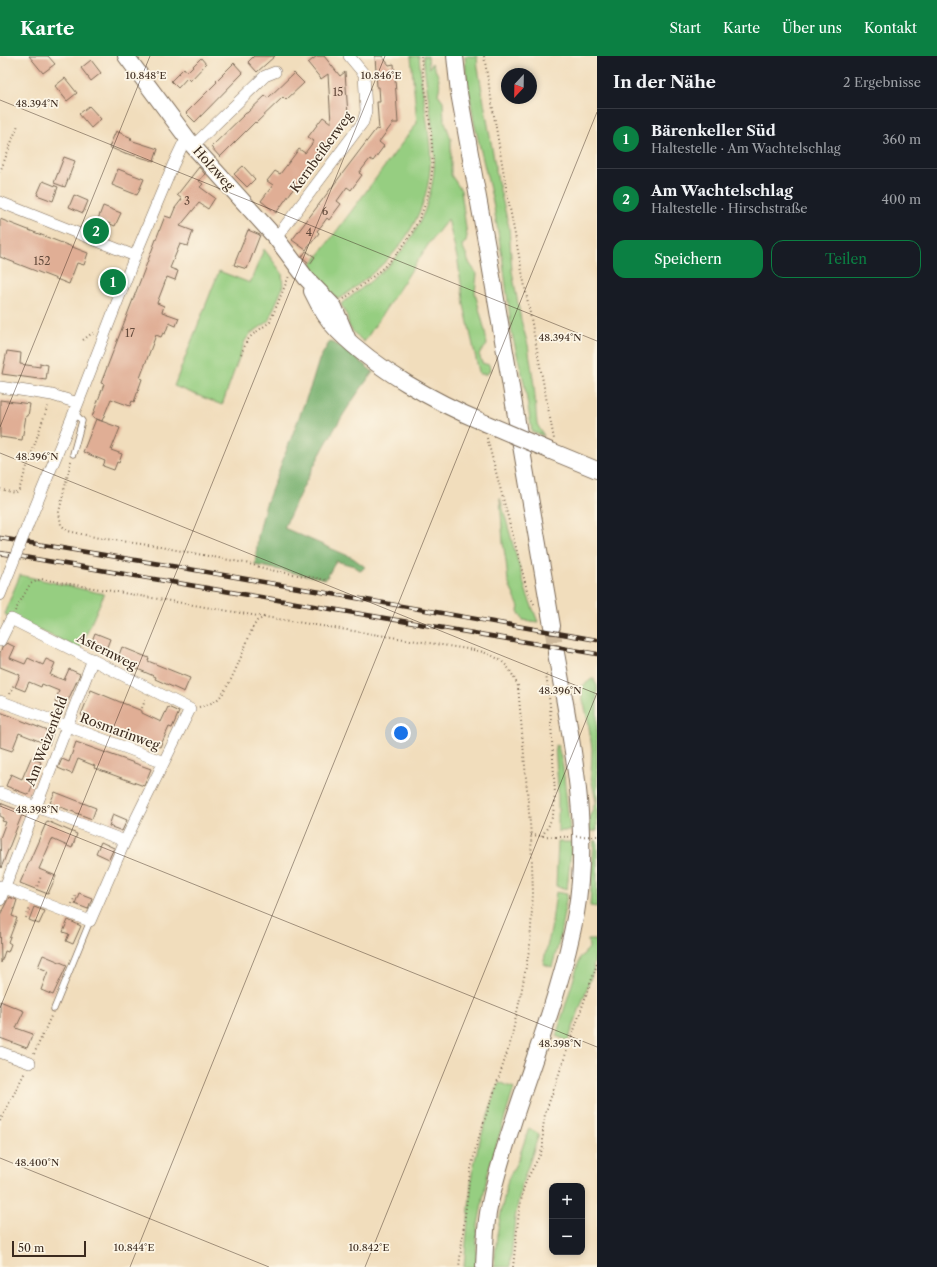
<!DOCTYPE html>
<html lang="de">
<head>
<meta charset="utf-8">
<style>
  body { margin:0; font-family:"Libre Caslon Text",serif; background:#242831; color:#f1f3f6 }
  .controls { position:absolute; right:12px; bottom:12px; display:grid; overflow:hidden; border-radius:8px; box-shadow:0 2px 6px #0003 }
  .controls button { width:36px; height:36px; display:grid; place-items:center; padding:0; border:0; border-bottom:1px solid #363941; background:#171b24; color:#f1f3f6; font:20px sans-serif }
  .compass { position:absolute; left:501px; top:12px; width:36px; height:36px; border-radius:50%; background:#171b24; box-shadow:0 2px 6px #0003; rotate:202deg }
  .scale { position:absolute; left:12px; bottom:10px; width:74px; box-sizing:border-box; padding-left:4px; border:2px solid #3b2a1e; border-top:0; font-size:11px; line-height:14px; white-space:nowrap; color:#3b2a1e; -webkit-text-stroke:3px #fcf5e5; paint-order:stroke }
  .you { position:absolute; left:401px; top:677px; width:14px; height:14px; margin:-10px; border:3px solid #fff; border-radius:50%; background:#1a73e8; box-shadow:0 0 0 6px #1a73e833 }
  .badge { display:grid; place-items:center; width:26px; height:26px; border-radius:50%; background:#0b8043; color:#fff; font-size:13px; font-weight:700 }
  .pin { position:absolute; translate:-50% -50%; border:2px solid #fff; box-shadow:0 1px 4px #0006 }
  .list { margin:0; padding:0; list-style:none }
  h2 { display:flex; justify-content:space-between; align-items:center; height:52px; margin:0; padding:0 16px; font-size:17px }
  h2 small { font-size:13px; font-weight:400; color:#9ea1a6 }
  .list li { display:grid; grid-template-columns:26px 1fr auto; gap:12px; align-items:center; box-sizing:border-box; height:60px; padding:0 16px; border-top:1px solid #363941 }
  .list b { display:block; font-size:15px; white-space:nowrap }
  .list p { margin:0; font-size:13px; white-space:nowrap; color:#9ea1a6 }
  .list em { font-size:13px; font-style:normal; color:#9ea1a6 }
  .actions { display:flex; gap:8px; padding:12px 16px }
  .actions a { flex:1; padding:9px 0; border:1px solid #0b8043; border-radius:12px; text-align:center; font-size:14px; color:#0b8043 }
  .actions .main { background:#0b8043; color:#fff }
  .map { position:relative; flex:none; width:597px; height:1211px; overflow:hidden }
  header { display:flex; align-items:center; gap:24px; box-sizing:border-box; height:56px; padding:0 20px; background:#0b8043; color:#fff }
  header strong { font-size:19px }
  nav { display:flex; gap:22px; margin-inline-start:auto; font-size:14px }
  main { display:flex }
  aside { flex:1; background:#171b24 }
  .map>svg:first-child { display:block }
  .green { fill:#96ce81; stroke:#687c50 }
  .forest { fill:#78b16f; stroke:#5a6e46 }
  .building { fill:#e0ae95 }
  .lines { fill:none; stroke-linecap:round; stroke-linejoin:round }
  .secondary-tunnel { stroke:#cdb99c; stroke-width:16; stroke-dasharray:16 8; stroke-linecap:butt }
  .lane-casing { stroke:#7b6955; stroke-width:7 }
  .street-casing { stroke:#7b6955; stroke-width:12 }
  .secondary-casing { stroke:#7b6955; stroke-width:18 }
  .path { stroke:#7b6955; stroke-width:2; stroke-dasharray:1 3; stroke-linecap:butt }
  .lane { stroke:#fff; stroke-width:5.5 }
  .street { stroke:#fff; stroke-width:11 }
  .secondary { stroke:#fff; stroke-width:16 }
  .rail-casing { stroke:#3b2a1e; stroke-width:4.5 }
  .rail { stroke:#fcf5e5; stroke-width:3; stroke-dasharray:9; stroke-linecap:butt }
  .street-bridge-casing { stroke:#7b6955; stroke-width:12; stroke-linecap:butt }
  .secondary-bridge-casing { stroke:#7b6955; stroke-width:18; stroke-linecap:butt }
  .path-bridge { stroke:#7b6955; stroke-width:2; stroke-dasharray:1 3; stroke-linecap:butt }
  .street-bridge { stroke:#fff; stroke-width:11 }
  .secondary-bridge { stroke:#fff; stroke-width:16 }
  .ticks { fill:none; stroke:#3b2a1e; stroke-width:1; stroke-opacity:0.45 }
  .labels { text-anchor:middle; stroke-width:3.5; stroke-linejoin:round; paint-order:stroke }
  .number-label { font-size:11px; fill:#644b3c }
  .street-label { font-size:13px; fill:#3b2a1e; stroke:#fcf5e5 }
  .ticks-label { font-size:10px; text-anchor:middle; fill:#3b2a1e; stroke:#fcf5e5; stroke-width:3.5; stroke-linejoin:round; paint-order:stroke }
</style>
</head>
<body>
<header>
<strong>Karte</strong>
<nav><a>Start</a><a>Karte</a><a>Über uns</a><a>Kontakt</a></nav>
</header>
<main>
<div class="map">
<svg width="597" height="1211" viewBox="0 0 597 1211">
  <rect width="100%" height="100%" fill="#fcf5e5"/>
  <filter id="ink" filterUnits="userSpaceOnUse"><feTurbulence type="fractalNoise" baseFrequency=".025" numOctaves="2"/><feDisplacementMap in="SourceGraphic" scale="8" xChannelSelector="R" yChannelSelector="G"/><feConvolveMatrix kernelMatrix="1 2 1 2 8 2 1 2 1" color-interpolation-filters="sRGB"/></filter>
  <filter id="wash" filterUnits="userSpaceOnUse"><feTurbulence type="fractalNoise" baseFrequency=".012" numOctaves="4" result="noise"/><feDisplacementMap in="SourceGraphic" scale="16" xChannelSelector="R" yChannelSelector="G"/><feGaussianBlur stdDeviation="0.9" result="paint"/><feColorMatrix in="noise" values="0 0 0 0 0 0 0 0 0 0 0 0 0 0 0 0 0 1.4 0 .05"/><feComposite in="paint" operator="in"/></filter>
  <g filter="url(#wash)">
    <rect width="100%" height="100%" fill="#f1ddbc"/>
    <path class="green" d="M411 0H419C421 30 427 60 430 90 434 133 416 176 386 205 372 219 356 230 341 242L337 243 309 212 417 67Z
      M423 0H428L429 12 432 7C438 19 442 25 438 38L443 45 444 63 451 83V119L461 134 467 180 466 186 462 189 463 193 467 199 468 205 477 218 475 237 485 275 487 289 479 298 482 307 489 309 490 314 487 318H480L479 316 464 249 458 206 448 163 430 186 364 286 355 278 349 270 347 260 341 248C358 235 376 222 391 207 421 177 437 134 434 91 432 60 426 30 423 0Z
      M465 0H477L478 12 498 126 509 171 512 215 521 264 528 289 534 329 537 368 544 380 532 376 524 326 512 278 503 206 493 146 474 66 466 16Z
      M264 193 282 217 283 231 268 266 250 278 245 285 222 349 174 330 219 215 250 227Z
      M500 442 526 535 538 566 523 564 518 555 519 551 508 526 506 505 503 487Z
      M20 519 104 538 80 593 4 558Z
      M593 622 597 630V775H589L590 760 596 745 591 721 592 693 588 664 580 632Z
      M555 689 558 690 563 711 570 775H558V730Z
      M594 785H597V851L590 850Z
      M558 786H572L567 833 556 830Z
      M556 836 567 838 559 886 552 911 543 908 551 874Z
      M588 884H597V895L593 912 594 913 568 985 556 980 580 902 589 892Z
      M499 1026 514 1032 488 1116 477 1175 476 1211H464L472 1117 479 1087Z
      M529 1072 539 1078 522 1128 515 1162 510 1211H494L497 1178 503 1147 508 1123 518 1104Z"/>
    <path class="forest" d="M330 285 346 294 373 316C336 364 308 418 284 472L353 502 365 511 361 515 354 510 336 505 326 523 255 509 258 480 265 451 312 327 319 304Z"/>
    <g id="blocks">
      <path class="building" d="M29 0H48L55 8 43 17Z
        M254 0H275L257 16 248 6Z
        M317 0H324L340 20 345 16 348 59 343 68 314 104 276 157 261 145 273 129 267 125 275 115 280 118 299 93 305 97 314 85 308 81 323 61 331 67 328 18 321 23 308 7Z
        M375 0H382L389 9 394 8 398 67H393L379 86 384 90 373 105 370 103 359 117 362 119 351 134 347 131 337 145 341 148 329 164 327 162 322 169 317 175 319 177 306 194 292 184 376 73 379 74 377 46H380L379 31H377Z
        M201 2 206 8 190 25 187 22 178 32 171 25 184 12 187 16Z
        M91 4 101 17 91 25 81 12Z
        M234 7 243 17 195 66 186 57 217 26 216 25Z
        M294 17 304 27 286 44 283 41 256 67 255 66 220 101 211 91 246 57H247L265 40 268 42Z
        M65 22 77 37 67 45 55 30Z
        M89 50 101 63 91 72 79 58Z
        M116 75 132 82 130 84 158 93 154 105 125 97V98L109 91Z
        M64 101 75 105 65 131 54 127Z
        M243 110 255 123 247 131 234 118Z
        M199 111 205 118 199 125 203 128 200 131 215 142 208 153 199 147 180 170 193 175 188 190 180 188 170 212 178 215 175 224 167 221 157 247 164 250 162 256 179 262 176 270 169 267 165 278 163 277 161 281 156 279 140 322 142 323 134 346 132 345 130 350 111 343 102 365 92 361 104 328 101 327 165 160 171 162 175 152 182 143 177 139Z
        M118 113 144 123 137 139 112 129Z
        M43 125 58 131 53 145 37 139Z
        M74 139 88 145 83 157 69 151Z
        M103 150 121 157 115 170 98 163Z
        M0 163 88 197 84 209 77 207 69 228 0 201Z
        M248 174 260 179 247 213 234 209Z
        M306 195 315 201 310 208 302 201Z
        M7 295 21 297 20 308 40 311V307L48 309 46 324 2 318Z
        M0 344 30 348 28 360H26L22 384 0 381Z
        M96 363 120 372 111 394 122 398 119 407 117 406 114 414 103 410 105 405 83 396Z
        M95 577 110 583 105 596 90 590Z
        M7 587 15 591 10 602 25 608 28 602 43 609 46 603 55 607 50 619 64 624 69 613 80 618 65 651 55 646 59 635 42 628 41 631 29 626 25 635 15 631 20 619 0 611V597L2 591Z
        M122 591 149 602 148 605 190 622 184 636 155 623 156 621 117 604Z
        M91 634 142 655V657L161 666 168 651 179 656 172 672 169 671 160 691 139 682 137 686H135L122 680 123 677 81 659Z
        M0 656 53 677 49 689 19 677 12 695 0 691Z
        M76 686 151 713 144 730 94 712 95 710 78 703 72 718 58 712 62 703 69 706Z
        M31 702 41 706 29 739 6 730 11 718 22 723Z
        M55 736 96 752 92 763 50 747Z
        M0 747 23 756 1 812 0 782 6 766 2 765 4 762 0 760Z
        M113 758 127 764 122 775 109 770Z
        M47 765 77 778 72 792 52 783 39 813 56 820 48 838 20 827Z
        M101 786 114 792 109 803 96 797Z
        M79 837 92 842 88 853 75 848Z
        M9 841 17 844 12 860 17 862 8 886 11 888 8 896 5 895 1 907 0 859Z
        M34 851 45 855 39 868 29 864Z
        M68 864 81 870 73 888 66 885 69 878 63 876Z
        M43 899 67 909 53 939 41 934 48 915 38 911Z
        M0 945 24 955 16 972 33 978 27 992 0 982Z"/>
    </g>
  </g>
  <g filter="url(#ink)">
    <use href="#blocks" fill-opacity="0" stroke="#7b6955" stroke-width="1"/>
    <g class="lines">
      <path class="secondary-tunnel" d="M552 570 556 597"/>
      <defs>
        <path id="lane" d="M73 398 82 365 74 356
          M54 953 90 865"/>
        <path id="street" d="M193 90 265 20 275 16
          M0 146 135 200
          M276 182 363 66 366 55 364 18 349 0
          M0 331 52 339 78 347
          M27 471 78 347 135 200 173 109 182 90 189 84
          M0 539 10 514
          M0 585 11 563 190 653 125 785 90 865 0 830
          M0 645 164 706
          M0 737 125 785
          M0 844 93 603
          M0 996 30 1007"/>
        <path id="secondary" d="M126 0 193 90 276 182 306 222 334 251 348 284
          M455 0 459 37 487 191 552 570
          M312 235C319 250 327 264 338 275 377 314 435 346 485 367
          M551 395 597 414
          M484 1211C485 1193 485 1175 488 1157 494 1125 504 1094 514 1063 536 996 563 928 576 857 591 772 571 681 556 597"/>
      </defs>
      <use href="#lane" class="lane-casing"/>
      <use href="#street" class="street-casing"/>
      <use href="#secondary" class="secondary-casing"/>
      <path class="path" d="M484 0 507 137 554 383
        M0 116 18 69
        M344 243C359 231 375 220 389 206 419 176 436 133 432 90 430 60 424 30 421 0
        M83 284 91 278 95 277
        M241 298 247 285 252 279 270 266 289 220
        M487 382 523 518 527 534 535 550
        M71 405 59 456 61 469 68 475 99 482 155 490 245 507 275 515 328 524
        M0 433 14 437 19 434 48 349
        M15 555 30 528 41 523 264 561
        M10 638 14 628
        M199 651C206 649 214 647 219 642 232 628 245 590 253 571L257 565 265 561 480 595C503 603 508 608 518 630L531 779 533 837 530 889 521 938 510 988 477 1087 470 1117 459 1211
        M142 652 146 642
        M531 779 556 781
        M542 780 549 769 553 759 555 738 550 649 546 618
        M36 834 41 820
        M72 848 76 837
        M26 862 30 851
        M34 998 52 958
        M0 1065 25 1016
        M513 1211 519 1156 523 1134 527 1123 540 1099 543 1091V1072L545 1058 597 908"/>
      <use href="#lane" class="lane"/>
      <use href="#street" class="street"/>
      <use href="#secondary" class="secondary"/>
      <defs>
        <path id="rail" d="M0 482 166 509 597 584
          M0 497 597 598"/>
      </defs>
      <use href="#rail" class="rail-casing"/>
      <use href="#rail" class="rail"/>
      <defs>
        <path id="street-bridge" d="M10 514 27 471"/>
        <path id="secondary-bridge" d="M485 367 551 395"/>
      </defs>
      <use href="#street-bridge" class="street-bridge-casing"/>
      <use href="#secondary-bridge" class="secondary-bridge-casing"/>
      <path class="path-bridge" d="M556 781 597 780"/>
      <use href="#street-bridge" class="street-bridge"/>
      <use href="#secondary-bridge" class="secondary-bridge"/>
    </g>
  </g>
  <path class="ticks" d="M0 44 597 285M0 371 150 0M0 397 597 638M0 750 597 991M0 952 385 0M0 1102 269 1211M130 1211 597 56M365 1211 597 637"/>
  <g class="labels">
    <g class="number-label">
      <text x="338" y="40">15</text>
      <text x="187" y="149">3</text>
      <text x="325" y="159">6</text>
      <text x="309" y="180">4</text>
      <text x="42" y="209">152</text>
      <text x="130" y="281">17</text>
    </g>
    <g class="street-label">
      <text transform="translate(321 96) rotate(-54)" y="5">Kernbeißerweg</text>
      <text transform="translate(214 112) rotate(48)" y="5">Holzweg</text>
      <text transform="translate(107 595) rotate(27)" y="5">Asternweg</text>
      <text transform="translate(120 675) rotate(20)" y="5">Rosmarinweg</text>
      <text transform="translate(46 685) rotate(-69)" y="5">Am Weizenfeld</text>
    </g>
  </g>
  <g class="ticks-label">
    <text x="146" y="23">10.848°E</text>
    <text x="381" y="23">10.846°E</text>
    <text x="37" y="51">48.394°N</text>
    <text x="560" y="285">48.394°N</text>
    <text x="37" y="404">48.396°N</text>
    <text x="560" y="638">48.396°N</text>
    <text x="37" y="757">48.398°N</text>
    <text x="560" y="991">48.398°N</text>
    <text x="37" y="1110">48.400°N</text>
    <text x="134" y="1195">10.844°E</text>
    <text x="369" y="1195">10.842°E</text>
  </g>
</svg>
<div class="controls">
<button>+</button>
<button>−</button>
</div>
<svg class="compass" viewBox="-18 -18 36 36"><path d="M0-13l5 13h-10z" fill="#e53935"/><path d="M0 13l5-13h-10z" fill="#9ea1a6"/></svg>
<div class="scale">50 m</div>
<div class="you"></div>
<div class="pin badge" style="left:113px;top:226px">1</div>
<div class="pin badge" style="left:96px;top:175px">2</div>
</div>
<aside>
<h2>In der Nähe<small>2 Ergebnisse</small></h2>
<ul class="list">
<li><span class="badge">1</span><div><b>Bärenkeller Süd</b><p>Haltestelle · Am Wachtelschlag</p></div><em>360 m</em></li>
<li><span class="badge">2</span><div><b>Am Wachtelschlag</b><p>Haltestelle · Hirschstraße</p></div><em>400 m</em></li>
</ul>
<div class="actions"><a class="main">Speichern</a><a>Teilen</a></div>
</aside>
</main>
</body>
</html>
